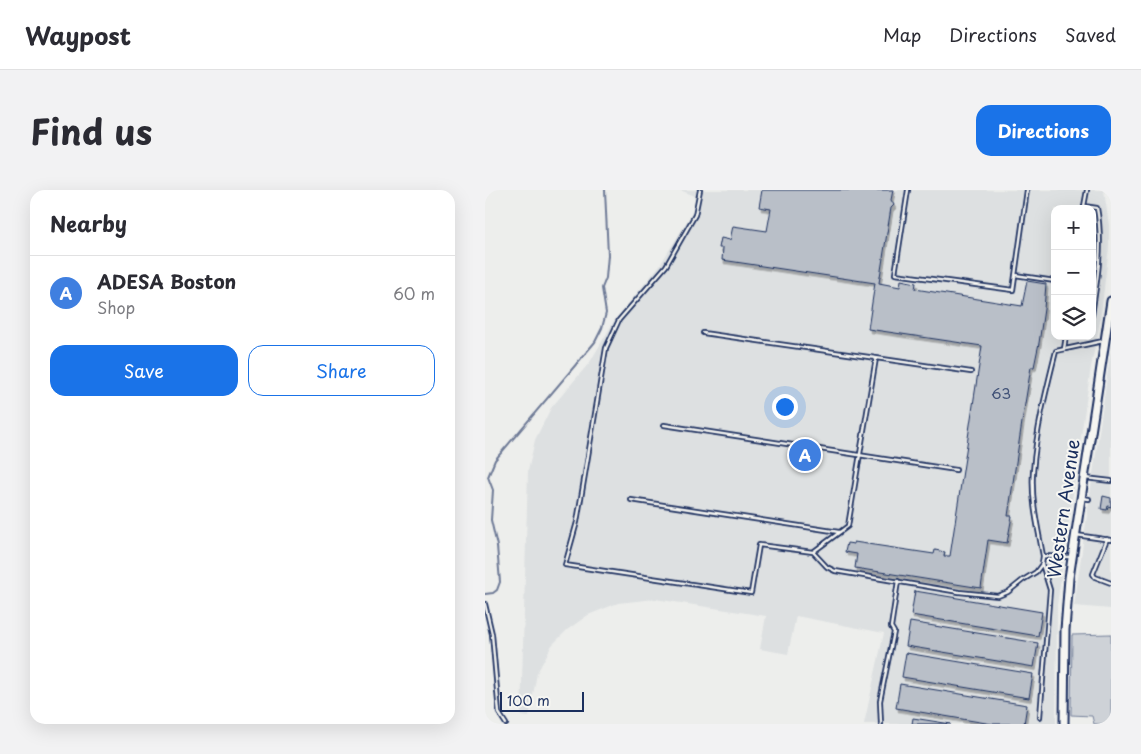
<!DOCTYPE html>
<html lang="en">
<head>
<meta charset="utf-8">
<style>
  body { margin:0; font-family:"Playpen Sans",sans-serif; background:#f2f2f3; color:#2b2b33 }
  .controls { position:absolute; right:15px; top:15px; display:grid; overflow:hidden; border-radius:10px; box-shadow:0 5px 20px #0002 }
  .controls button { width:45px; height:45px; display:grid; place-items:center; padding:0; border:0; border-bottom:1px solid #e1e1e2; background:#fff; color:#2b2b33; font:25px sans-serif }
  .scale { position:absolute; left:15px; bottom:12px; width:84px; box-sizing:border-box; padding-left:5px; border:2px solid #1b2f5e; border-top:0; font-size:14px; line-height:18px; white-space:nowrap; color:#1b2f5e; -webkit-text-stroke:4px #f6f6f2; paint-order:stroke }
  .you { position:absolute; left:299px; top:216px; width:18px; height:18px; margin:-12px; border:4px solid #fff; border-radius:50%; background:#1a73e8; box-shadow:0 0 0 8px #1a73e833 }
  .badge { display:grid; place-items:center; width:32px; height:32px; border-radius:50%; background:#1a73e8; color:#fff; font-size:16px; font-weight:700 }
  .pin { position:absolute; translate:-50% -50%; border:2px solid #fff; box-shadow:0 1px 5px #0006 }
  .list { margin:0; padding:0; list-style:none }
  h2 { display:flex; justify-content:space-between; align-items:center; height:65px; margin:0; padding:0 20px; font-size:21px }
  h2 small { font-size:16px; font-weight:400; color:#7c7c81 }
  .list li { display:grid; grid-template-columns:32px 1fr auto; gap:15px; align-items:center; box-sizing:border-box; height:75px; padding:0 20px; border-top:1px solid #e1e1e2 }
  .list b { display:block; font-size:19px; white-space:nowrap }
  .list p { margin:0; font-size:16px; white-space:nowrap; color:#7c7c81 }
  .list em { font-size:16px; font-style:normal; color:#7c7c81 }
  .actions { display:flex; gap:10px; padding:15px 20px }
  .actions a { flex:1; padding:11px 0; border:1px solid #1a73e8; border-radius:15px; text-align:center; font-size:18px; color:#1a73e8 }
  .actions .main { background:#1a73e8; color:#fff }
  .icon { flex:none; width:28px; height:28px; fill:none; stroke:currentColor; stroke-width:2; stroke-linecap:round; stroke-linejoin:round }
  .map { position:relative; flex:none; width:626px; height:534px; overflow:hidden; border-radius:15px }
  header { display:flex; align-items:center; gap:30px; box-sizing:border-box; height:70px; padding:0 25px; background:#fff; border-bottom:1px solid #e1e1e2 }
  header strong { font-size:24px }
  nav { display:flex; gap:28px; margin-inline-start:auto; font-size:18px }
  .intro { display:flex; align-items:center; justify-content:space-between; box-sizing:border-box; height:120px; padding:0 30px }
  h1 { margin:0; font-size:35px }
  .button { padding:12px 22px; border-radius:15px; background:#1a73e8; color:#fff; font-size:18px; font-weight:700 }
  main { display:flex; gap:30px; padding:0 30px }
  aside { flex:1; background:#fff; border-radius:15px; box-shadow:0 5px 20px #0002 }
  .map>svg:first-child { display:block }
  .built { fill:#dde0e1; fill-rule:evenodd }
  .green { fill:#ced2d7; stroke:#74809a }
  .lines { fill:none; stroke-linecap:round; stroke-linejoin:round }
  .stream { stroke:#6e7a96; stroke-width:2 }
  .building { fill:#b9bfc8; stroke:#1b2f5e; filter:url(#shadow) }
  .lane-casing { stroke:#1b2f5e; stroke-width:6 }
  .secondary-casing { stroke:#1b2f5e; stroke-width:11 }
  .lane { stroke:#f6f6f2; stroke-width:2.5 }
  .secondary { stroke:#f6f6f2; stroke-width:7 }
  .labels { text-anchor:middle; stroke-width:4; stroke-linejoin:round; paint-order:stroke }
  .number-label { font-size:15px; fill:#425378 }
  .street-label { font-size:18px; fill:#1b2f5e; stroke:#f6f6f2 }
</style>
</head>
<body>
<header>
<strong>Waypost</strong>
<nav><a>Map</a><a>Directions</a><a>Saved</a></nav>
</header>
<div class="intro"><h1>Find us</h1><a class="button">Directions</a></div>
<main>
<aside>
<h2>Nearby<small></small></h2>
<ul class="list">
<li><span class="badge" style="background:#3f7fe0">A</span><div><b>ADESA Boston</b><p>Shop</p></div><em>60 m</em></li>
</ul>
<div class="actions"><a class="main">Save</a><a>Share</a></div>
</aside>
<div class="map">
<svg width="626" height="534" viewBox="0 0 626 534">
  <defs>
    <filter id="shadow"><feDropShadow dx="2" dy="3.5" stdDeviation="0" flood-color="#0004"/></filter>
  </defs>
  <rect width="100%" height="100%" fill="#edeeec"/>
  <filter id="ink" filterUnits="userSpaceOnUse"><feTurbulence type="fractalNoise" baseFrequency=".02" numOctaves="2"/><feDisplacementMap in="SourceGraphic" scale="10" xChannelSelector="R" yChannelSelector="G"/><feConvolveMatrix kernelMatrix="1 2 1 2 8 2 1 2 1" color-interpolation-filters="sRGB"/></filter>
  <g filter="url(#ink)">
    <path class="built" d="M195 0H619L624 35V57L615 131 606 177 572 415 571 534H379L399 443 311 426 303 464 275 459 281 426 170 409 133 413 103 425 82 440 67 455 52 483 44 527 36 526 43 281 50 250 66 218 105 172 129 131 175 75 207 23 210 6ZM570 19H607V146H570Z
      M626 159V419L589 416Z"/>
    <path class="green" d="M626 444V534H609L607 526 586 525 587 445Z"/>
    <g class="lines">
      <path class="stream" d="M0 404 8 403 12 400 15 392 12 356 6 330 8 300 3 287 10 270 110 152 117 138 121 123 117 98 121 88 123 65 120 0"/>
    </g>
    <path class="building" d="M277 0H408L406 10 409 15 406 18 394 93 415 97 416 90 431 93 430 99 537 116 542 91 561 94 559 119 554 153 549 177H546L537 232 523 326H527L522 353 503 350 496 398 370 378 372 364 360 362 362 353 369 354V352L449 364 450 360 460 362 459 366H465L497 156 383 139 390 93 237 70 238 58H234L236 48 245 50 248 36 282 41 286 19 274 17Z
      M618 306 626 308V317L623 316 622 320 616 319Z
      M430 401 557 422 553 446 426 425Z
      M425 432 553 453 549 477 421 456Z
      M421 463 548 484 544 508 417 487Z
      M415 494 542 515 539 534H507L411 518Z
      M428 528 466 534H427Z"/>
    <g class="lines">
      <defs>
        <path id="lane" d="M215 0 210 25 181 76 134 130 121 158 92 332 80 375 266 403 274 355 328 362 342 377 350 381 474 402 513 406 523 402 538 390 551 382 557 374 558 366 585 367
          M423 0 410 84 528 100 542 0
          M602 0 599 16 612 18C617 45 615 71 611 97H607
          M530 85 570 91
          M607 125 611 97
          M218 143 391 168 363 336 328 362
          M579 159 581 146
          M391 168 486 182
          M179 235 471 280
          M600 288 626 291
          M597 308 604 309
          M146 310 354 342
          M591 345 626 350
          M622 349 608 384 610 387 626 393
          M558 366C553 338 546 310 548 282 551 241 561 201 571 161L618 151
          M0 414 7 444 14 523 21 534
          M555 527 565 400 557 374
          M396 534 395 511 409 442 406 437 413 391"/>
        <path id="secondary" d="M579 534 580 440 584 388 626 111"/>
      </defs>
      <use href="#lane" class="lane-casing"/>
      <use href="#secondary" class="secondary-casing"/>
      <use href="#lane" class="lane"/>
      <use href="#secondary" class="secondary"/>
    </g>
  </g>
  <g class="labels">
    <g class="number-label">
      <text x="516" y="209">63</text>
    </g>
    <g class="street-label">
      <text transform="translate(579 319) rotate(-82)" y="6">Western Avenue</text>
    </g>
  </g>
</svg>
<div class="controls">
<button>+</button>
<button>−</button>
<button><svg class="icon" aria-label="layers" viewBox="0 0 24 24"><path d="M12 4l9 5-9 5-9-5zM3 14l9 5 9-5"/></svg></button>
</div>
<div class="scale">100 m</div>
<div class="you"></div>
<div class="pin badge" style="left:320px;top:265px;background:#3f7fe0">A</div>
</div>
</main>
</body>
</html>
